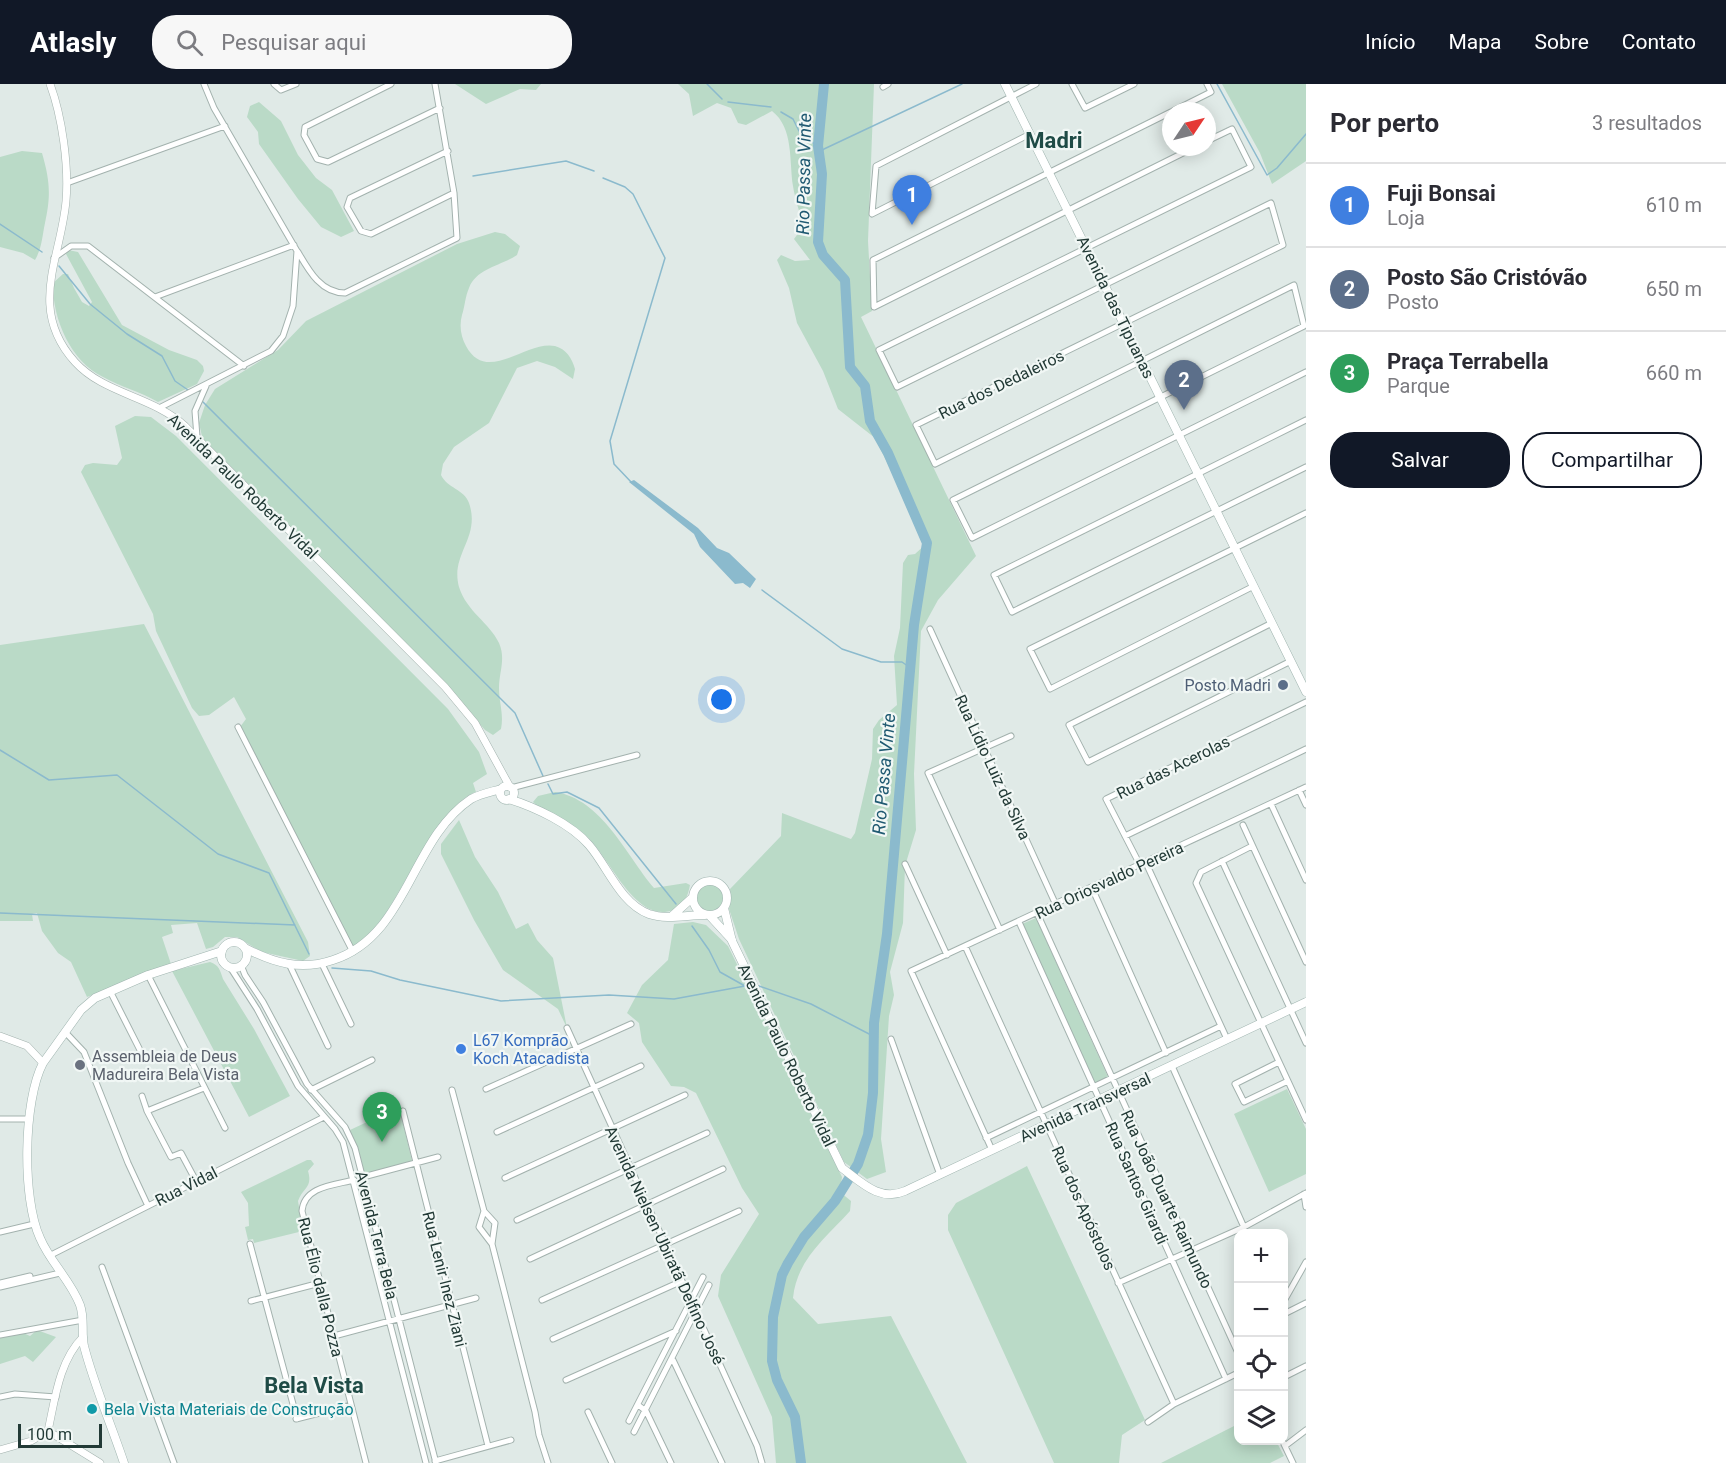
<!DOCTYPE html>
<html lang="pt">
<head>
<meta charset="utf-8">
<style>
  body { margin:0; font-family:Roboto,sans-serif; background:#f7f7f7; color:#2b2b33 }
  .controls { position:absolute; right:18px; bottom:18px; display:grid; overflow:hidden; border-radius:12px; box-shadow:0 3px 15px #0003 }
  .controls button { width:54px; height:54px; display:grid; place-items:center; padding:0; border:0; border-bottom:2px solid #e1e1e2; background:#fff; color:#2b2b33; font:30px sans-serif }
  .compass { position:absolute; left:1162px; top:18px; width:54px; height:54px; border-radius:50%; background:#fff; box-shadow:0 3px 15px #0003; rotate:55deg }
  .scale { position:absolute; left:18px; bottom:15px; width:84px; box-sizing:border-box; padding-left:6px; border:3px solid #223a36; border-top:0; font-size:16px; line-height:21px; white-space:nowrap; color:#223a36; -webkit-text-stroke:4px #f1f7f5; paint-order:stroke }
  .you { position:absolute; left:722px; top:616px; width:21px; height:21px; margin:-15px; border:4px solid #fff; border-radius:50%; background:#1a73e8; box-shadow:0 0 0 9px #1a73e833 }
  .badge { display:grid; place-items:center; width:39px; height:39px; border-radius:50%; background:#111827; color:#fff; font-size:20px; font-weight:700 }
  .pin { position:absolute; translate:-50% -50px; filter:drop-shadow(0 2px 3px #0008) }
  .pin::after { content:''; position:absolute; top:32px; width:21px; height:18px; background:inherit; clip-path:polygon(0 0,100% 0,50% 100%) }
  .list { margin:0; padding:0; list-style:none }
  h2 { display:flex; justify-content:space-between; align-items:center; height:78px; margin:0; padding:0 24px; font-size:26px }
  h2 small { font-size:20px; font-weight:400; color:#7c7c81 }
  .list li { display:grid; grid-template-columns:39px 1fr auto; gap:18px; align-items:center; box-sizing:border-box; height:84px; padding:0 24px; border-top:2px solid #e1e1e2 }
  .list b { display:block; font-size:22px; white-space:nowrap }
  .list p { margin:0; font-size:20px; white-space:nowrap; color:#7c7c81 }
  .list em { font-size:20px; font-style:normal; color:#7c7c81 }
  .actions { display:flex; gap:12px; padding:18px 24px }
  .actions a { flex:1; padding:14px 0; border:2px solid #111827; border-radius:24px; text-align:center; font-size:21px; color:#111827 }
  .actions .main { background:#111827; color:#fff }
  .icon { flex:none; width:33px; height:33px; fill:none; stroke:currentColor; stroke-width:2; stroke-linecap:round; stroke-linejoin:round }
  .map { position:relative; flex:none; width:1306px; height:1379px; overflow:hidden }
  header { display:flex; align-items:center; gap:36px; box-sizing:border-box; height:84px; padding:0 30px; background:#111827; color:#fff }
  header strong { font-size:28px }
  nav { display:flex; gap:33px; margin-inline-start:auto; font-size:21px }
  .search { width:420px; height:54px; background:#f7f7f7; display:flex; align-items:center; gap:15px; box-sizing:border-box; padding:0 21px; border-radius:24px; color:#7c7c81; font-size:22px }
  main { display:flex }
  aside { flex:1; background:#fff }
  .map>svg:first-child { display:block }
  .green { fill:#badac7 }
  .water { fill:#8bbacd }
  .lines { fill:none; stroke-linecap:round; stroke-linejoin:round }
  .stream { stroke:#8bbacd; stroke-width:1.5 }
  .river { stroke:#8bbacd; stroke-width:10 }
  .minor-casing { stroke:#a3b2ae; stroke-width:7 }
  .tertiary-casing { stroke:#a3b2ae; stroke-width:8 }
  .secondary-casing { stroke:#a0b5b0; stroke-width:9 }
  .minor { stroke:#fff; stroke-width:5 }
  .tertiary { stroke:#fff; stroke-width:7 }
  .secondary { stroke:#fff; stroke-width:8 }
  .service-dot { fill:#5c6f8a; stroke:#f1f7f5; stroke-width:2 }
  .shop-dot { fill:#3f7fe0; stroke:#f1f7f5; stroke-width:2 }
  .worship-dot { fill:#6b7280; stroke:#f1f7f5; stroke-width:2 }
  .culture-dot { fill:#0f9aa8; stroke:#f1f7f5; stroke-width:2 }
  .labels { text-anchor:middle; stroke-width:4.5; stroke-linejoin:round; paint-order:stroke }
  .street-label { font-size:16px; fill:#223a36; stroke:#f1f7f5 }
  .service-label { font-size:16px; fill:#4e5e75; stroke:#f1f7f5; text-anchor:end }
  .shop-label { font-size:16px; fill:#366cbe; stroke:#f1f7f5; text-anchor:start }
  .worship-label { font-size:16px; fill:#5b616d; stroke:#f1f7f5; text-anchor:start }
  .culture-label { font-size:16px; fill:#0d838f; stroke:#f1f7f5; text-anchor:start }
  .water-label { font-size:18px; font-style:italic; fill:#205a72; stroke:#f1f7f5 }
  .district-label { font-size:22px; font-weight:bold; fill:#1f4b46; stroke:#f1f7f5 }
</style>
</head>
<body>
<header>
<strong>Atlasly</strong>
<div class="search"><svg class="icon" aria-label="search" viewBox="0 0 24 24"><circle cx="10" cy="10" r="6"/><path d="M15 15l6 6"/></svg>Pesquisar aqui</div>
<nav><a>Início</a><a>Mapa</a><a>Sobre</a><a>Contato</a></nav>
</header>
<main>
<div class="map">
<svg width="1306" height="1379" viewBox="0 0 1306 1379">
  <rect width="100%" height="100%" fill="#e0eae7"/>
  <path class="green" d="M455 0H541L536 6 520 5 486 20Z
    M678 0H874L868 157 872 227 861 233 976 472 938 516 921 547 914 690 916 746 905 782 903 839 890 888 894 911 889 932 881 1055 886 1088 867 1095 844 1078 739 855 729 825 731 816 730 805 781 752 782 729 851 755 855 749 872 675 873 645 879 636 897 621 894 572 900 544 903 479 908 471 915 470 927 459 875 354 838 325 823 287 797 239 789 204 777 176 781 171 795 177 810 176 794 155 802 144C801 129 795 116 793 102 789 78 794 44 772 27L746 41 738 39 731 24 717 19 693 32 689 10Z
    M1222 0H1306V77L1272 100 1260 69Z
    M259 18 281 37 298 71 316 94 332 106 354 147 341 153 321 143 298 115 259 60 258 48 247 33 250 22Z
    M22 67 42 69C50 97 51 111 45 139 42 153 42 164 35 176L23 169 0 163V73Z
    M495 148 505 150 520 162 517 171C501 182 477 184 469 204 465 213 465 222 462 231 459 242 461 253 466 262 487 301 526 256 555 262 566 265 572 274 575 285L573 295 555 283 537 277 517 284 489 339 454 363 443 380 441 391C447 404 464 405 469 419 481 454 450 470 459 503 467 528 489 538 499 559 506 575 499 588 499 604 499 619 504 630 501 645L493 651 485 646 427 580 203 357 199 339 205 321 215 305 278 266 306 237 457 160Z
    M68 166 78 168 122 241 169 266 197 276 203 282 204 287 197 300 158 318C141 308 121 303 103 293 70 277 52 233 53 199L63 190H68L74 204 82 218 89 222 92 218 66 170Z
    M135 332 151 333 176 352 448 625 479 668 487 690 473 699 476 708C440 720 401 812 377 842 370 850 361 857 353 864L240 643 246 635 234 613 209 631 199 632 192 624 156 547 153 530 81 388 85 381 93 379 117 381 122 374 115 342Z
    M144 540 308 858 310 872 303 877 262 868 237 853H225L213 863 206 865 197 839 171 841 173 849 162 853 171 880 87 913 71 878 58 869 42 847 37 829 32 830 33 837H0V561Z
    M555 708C602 715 626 771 654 804L686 799 690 801C688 812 684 822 673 826 634 841 608 768 584 750 569 738 547 732 533 718L538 712Z
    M459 736 475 773 498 808 516 845 528 839 537 856 553 874 567 944 558 925 503 886 474 836 441 770V760Z
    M695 814a15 15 0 1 1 30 0a15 15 0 1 1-30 0Z
    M1036 834 1108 993 1094 999 1022 840Z
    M693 838 706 841 728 862 842 1093 840 1108 851 1117 850 1127C825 1155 797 1175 793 1214L818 1240 891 1232 967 1379H776L772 1333 718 1212 721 1191 759 1130 742 1104 696 1009 684 1003 671 1002 642 958 639 939 627 929 642 901 668 876 674 840Z
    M210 878C219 881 220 886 223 895L254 945 290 1012 249 1033 172 887Z
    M1287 1005 1306 1045V1090L1269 1108 1234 1030Z
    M399 1023 412 1077 364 1090 350 1046Z
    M307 1076H311L314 1080 308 1087C313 1104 303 1103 298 1117L303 1147 254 1159 253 1155 248 1156 245 1143 249 1142 248 1119 241 1108Z
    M1027 1082 1145 1336 1122 1351 1119 1379H1054L948 1146V1131L956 1119Z
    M37 1246 56 1253 33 1278 25 1272 0 1280V1252L21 1248 30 1252Z
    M1238 1340V1356L1276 1357 1284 1372 1270 1379H1161Z"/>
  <path class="water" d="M634 396 698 444 717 464 729 469 756 495 750 504 743 499 735 500 700 463 694 450 629 398Z"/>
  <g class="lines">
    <path class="stream" d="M707 0 722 15
      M1217 0 1267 91 1277 84 1306 50
      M728 18 771 23
      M781 28 793 35 801 51 818 62
      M819 70 824 65 962 0
      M473 92 566 77 594 87
      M603 94 625 103 633 110 665 174 610 357 614 380 632 399
      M0 140 42 168
      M59 182 90 220 127 250 162 272 175 297 188 306
      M203 318 515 629 543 692
      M762 506 842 565 881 578H902L912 585
      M0 666 49 696 117 691 218 770 269 789 309 870
      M548 700 553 710 567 708 599 724 676 820
      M0 829 295 841
      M692 842 709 866 720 888 745 902
      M332 884 371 887 400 896 501 917 609 911 674 915 745 902
      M759 902 811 920 873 952"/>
    <path class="river" d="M801 1379 795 1333 777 1296 772 1277 773 1233 782 1191 788 1179 804 1153 835 1117 858 1080 868 1051 873 1009 874 939 887 850 914 541 927 459 888 369 870 337 865 302 850 283 845 196 823 171 818 158 822 90 818 62 824 0"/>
    <defs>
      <path id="minor" d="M274 0 281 6 296 0
        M391 0 305 43 304 51 317 75 328 78 440 24
        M1072 0 1085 24 1134 0
        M883 3 888 0
        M1173 27 1211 8 1207 0
        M1171 28 873 176 874 223 1195 63
        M1030 50 872 130 876 82 1036 0
        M1207 57 1232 45 1251 83 879 266 897 303 1271 119 1283 161 916 341 935 380 1294 201 1304 242 953 416 972 454 1306 288
        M448 67 350 114 347 123 361 147 371 150 454 109
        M67 99 225 42
        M298 168C309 187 321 209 345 209L457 154 454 109 435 0
        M54 174 71 162H88L244 282
        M155 213 294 161
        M161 323 271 267 283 252 293 222 297 167 214 24 204 0
        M1306 336 994 491 1012 528 1306 383
        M197 353 195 327 206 302
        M1254 502 1050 605 1030 565 1306 429
        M1272 539 1069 641 1088 678 1291 577
        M930 545 1056 821
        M238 643 353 868
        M511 704 637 671
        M1299 706 1306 721
        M1271 720 1306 796
        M1243 741 1306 878
        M1125 752 1306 665
        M1252 762 1201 788 1196 799 1306 1036
        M1222 777 1306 959
        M1146 779 1227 955
        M905 780 947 871
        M1140 781 1106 715 1306 618
        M1092 804 1166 969
        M1037 829 1238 1269
        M1019 838 1226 1295
        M1000 846 928 689 1011 652
        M965 862 1174 1320
        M322 880 351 940
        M241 881 245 891 263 918 307 1000 345 1043 355 1064 436 1379
        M290 882 328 962
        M230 883 257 925 298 1002 335 1045 343 1058 426 1379
        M148 891 225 1044
        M110 907 142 970
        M567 944 757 1362 762 1379
        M66 949 84 968 128 1079 148 1122
        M891 955 940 1091
        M1279 978 1235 1000 1244 1018 1288 997
        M1172 982 1247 1150
        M486 1005 631 940
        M311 1006 372 976
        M452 1006 484 1127 479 1143 492 1160 535 1328 539 1351 548 1379
        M142 1012 147 1027
        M403 1027 488 1362
        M0 1035H29
        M497 1048 641 982
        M986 1054 1221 942
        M992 1066 911 887 1306 703
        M363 1093 438 1073
        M505 1094 685 1011
        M354 1096C335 1101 304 1102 302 1127L366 1379
        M196 1097 181 1069 171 1073 147 1027 204 1004
        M1304 1110 1306 1123
        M484 1127 495 1139 492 1160
        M517 1136 707 1049
        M0 1148 34 1140
        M250 1160 297 1335
        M49 1172 324 1033
        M530 1175 723 1085
        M102 1183 174 1379
        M0 1199 30 1192
        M1118 1199 1244 1143 1306 1109
        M0 1203 60 1189
        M542 1216 739 1127
        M251 1217 320 1199
        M1284 1217 1306 1178
        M1284 1230 1306 1219
        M0 1251 83 1236
        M334 1252 476 1214
        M553 1255 682 1197
        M673 1276 722 1379
        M1284 1293 1306 1282
        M566 1296 676 1247
        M0 1313 15 1310 56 1313
        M638 1321 646 1327 671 1379
        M588 1328 612 1379
        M296 1335 351 1321
        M629 1337 703 1193
        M1148 1338 1174 1320 1238 1289
        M634 1348 709 1201
        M1282 1356 1293 1379
        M1285 1362 1306 1346
        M435 1377 511 1356"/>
      <path id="tertiary" d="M50 0C62 32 69 82 66 117 61 174 27 225 75 278 104 310 152 312 185 342L445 603 475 639 510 703
        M0 952 27 962 43 979
        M48 1347C55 1315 59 1277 83 1253
        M0 1366 31 1357 48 1347 100 1379"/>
      <path id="secondary" d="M1005 0 1306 608
        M500 709a7 7 0 1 1 14 0a7 7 0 1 1-14 0Z
        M509 715C535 723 571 740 589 761 608 783 620 819 649 830 666 836 687 831 705 831
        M693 814a17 17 0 1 1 34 0a17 17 0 1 1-34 0Z
        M724 824 732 857 842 1084C862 1099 880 1118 905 1107L1306 918
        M672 832 692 814
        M710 832 732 856
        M221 871a13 13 0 1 1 26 0a13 13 0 1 1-26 0Z
        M245 864C274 879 301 887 333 876 408 852 410 756 471 715 480 710 491 708 501 705
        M124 1379C111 1340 94 1301 84 1262 81 1248 85 1235 80 1221 71 1197 50 1178 40 1154 22 1115 23 1017 43 979L81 926 95 914 148 891 222 867"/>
    </defs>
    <use href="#minor" class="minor-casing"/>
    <use href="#tertiary" class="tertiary-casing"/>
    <use href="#secondary" class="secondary-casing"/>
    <use href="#minor" class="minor"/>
    <use href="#tertiary" class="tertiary"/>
    <use href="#secondary" class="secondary"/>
  </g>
  <circle class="service-dot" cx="1283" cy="601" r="6"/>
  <circle class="shop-dot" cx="461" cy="965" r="6"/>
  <circle class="worship-dot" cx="80" cy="981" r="6"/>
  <circle class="culture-dot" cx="92" cy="1325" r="6"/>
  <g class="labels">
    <g class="street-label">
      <text transform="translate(1116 223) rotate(64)" y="6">Avenida das Tipuanas</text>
      <text transform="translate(1001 300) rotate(-26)" y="6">Rua dos Dedaleiros</text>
      <text transform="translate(243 402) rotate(44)" y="6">Avenida Paulo Roberto Vidal</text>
      <text transform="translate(993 683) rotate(65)" y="6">Rua Lídio Luiz da Silva</text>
      <text transform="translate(1173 683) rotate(-26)" y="6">Rua das Acerolas</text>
      <text transform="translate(1109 796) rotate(-25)" y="6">Rua Oriosvaldo Pereira</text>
      <text transform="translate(787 971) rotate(64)" y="6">Avenida Paulo Roberto Vidal</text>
      <text transform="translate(1085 1023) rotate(-25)" y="6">Avenida Transversal</text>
      <text transform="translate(1137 1099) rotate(66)" y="6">Rua Santos Girardi</text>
      <text transform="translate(186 1102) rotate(-27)" y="6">Rua Vidal</text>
      <text transform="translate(1167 1115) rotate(65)" y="6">Rua João Duarte Raimundo</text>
      <text transform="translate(1084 1124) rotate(66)" y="6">Rua dos Apóstolos</text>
      <text transform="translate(377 1151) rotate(76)" y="6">Avenida Terra Bela</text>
      <text transform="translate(665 1161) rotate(65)" y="6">Avenida Nielsen Ubiratã Delfino José</text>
      <text transform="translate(445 1195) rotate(76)" y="6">Rua Lenir Inez Ziani</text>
      <text transform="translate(321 1203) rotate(76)" y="6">Rua Élio dalla Pozza</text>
    </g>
    <g class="service-label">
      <text x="1271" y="607">Posto Madri</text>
    </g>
    <g class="shop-label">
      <text x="473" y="962">L67 Komprão<tspan x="473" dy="18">Koch Atacadista</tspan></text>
    </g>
    <g class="worship-label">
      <text x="92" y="978">Assembleia de Deus<tspan x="92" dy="18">Madureira Bela Vista</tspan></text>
    </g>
    <g class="culture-label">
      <text x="104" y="1331">Bela Vista Materiais de Construção</text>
    </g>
    <g class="water-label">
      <text transform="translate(804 90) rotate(-89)" y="6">Rio Passa Vinte</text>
      <text transform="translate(884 690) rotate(-85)" y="6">Rio Passa Vinte</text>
    </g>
    <g class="district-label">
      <text x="1054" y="64">Madri</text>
      <text x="314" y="1309">Bela Vista</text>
    </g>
  </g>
</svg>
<div class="controls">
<button>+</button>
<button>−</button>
<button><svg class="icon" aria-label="locate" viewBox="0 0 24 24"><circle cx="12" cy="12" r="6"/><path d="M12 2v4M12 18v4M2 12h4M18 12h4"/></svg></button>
<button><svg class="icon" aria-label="layers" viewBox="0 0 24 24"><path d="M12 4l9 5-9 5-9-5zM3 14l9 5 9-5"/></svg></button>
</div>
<svg class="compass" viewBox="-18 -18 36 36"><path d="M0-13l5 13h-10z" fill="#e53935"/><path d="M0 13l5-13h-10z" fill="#7c7c81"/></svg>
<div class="scale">100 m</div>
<div class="you"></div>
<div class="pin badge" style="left:912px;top:141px;background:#3f7fe0">1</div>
<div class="pin badge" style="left:1184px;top:326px;background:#5c6f8a">2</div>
<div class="pin badge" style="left:382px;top:1058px;background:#2e9e5b">3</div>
</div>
<aside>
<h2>Por perto<small>3 resultados</small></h2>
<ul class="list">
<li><span class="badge" style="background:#3f7fe0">1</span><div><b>Fuji Bonsai</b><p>Loja</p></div><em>610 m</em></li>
<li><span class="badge" style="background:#5c6f8a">2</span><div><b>Posto São Cristóvão</b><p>Posto</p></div><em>650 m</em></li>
<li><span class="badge" style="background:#2e9e5b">3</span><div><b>Praça Terrabella</b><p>Parque</p></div><em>660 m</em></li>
</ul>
<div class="actions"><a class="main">Salvar</a><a>Compartilhar</a></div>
</aside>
</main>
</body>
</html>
